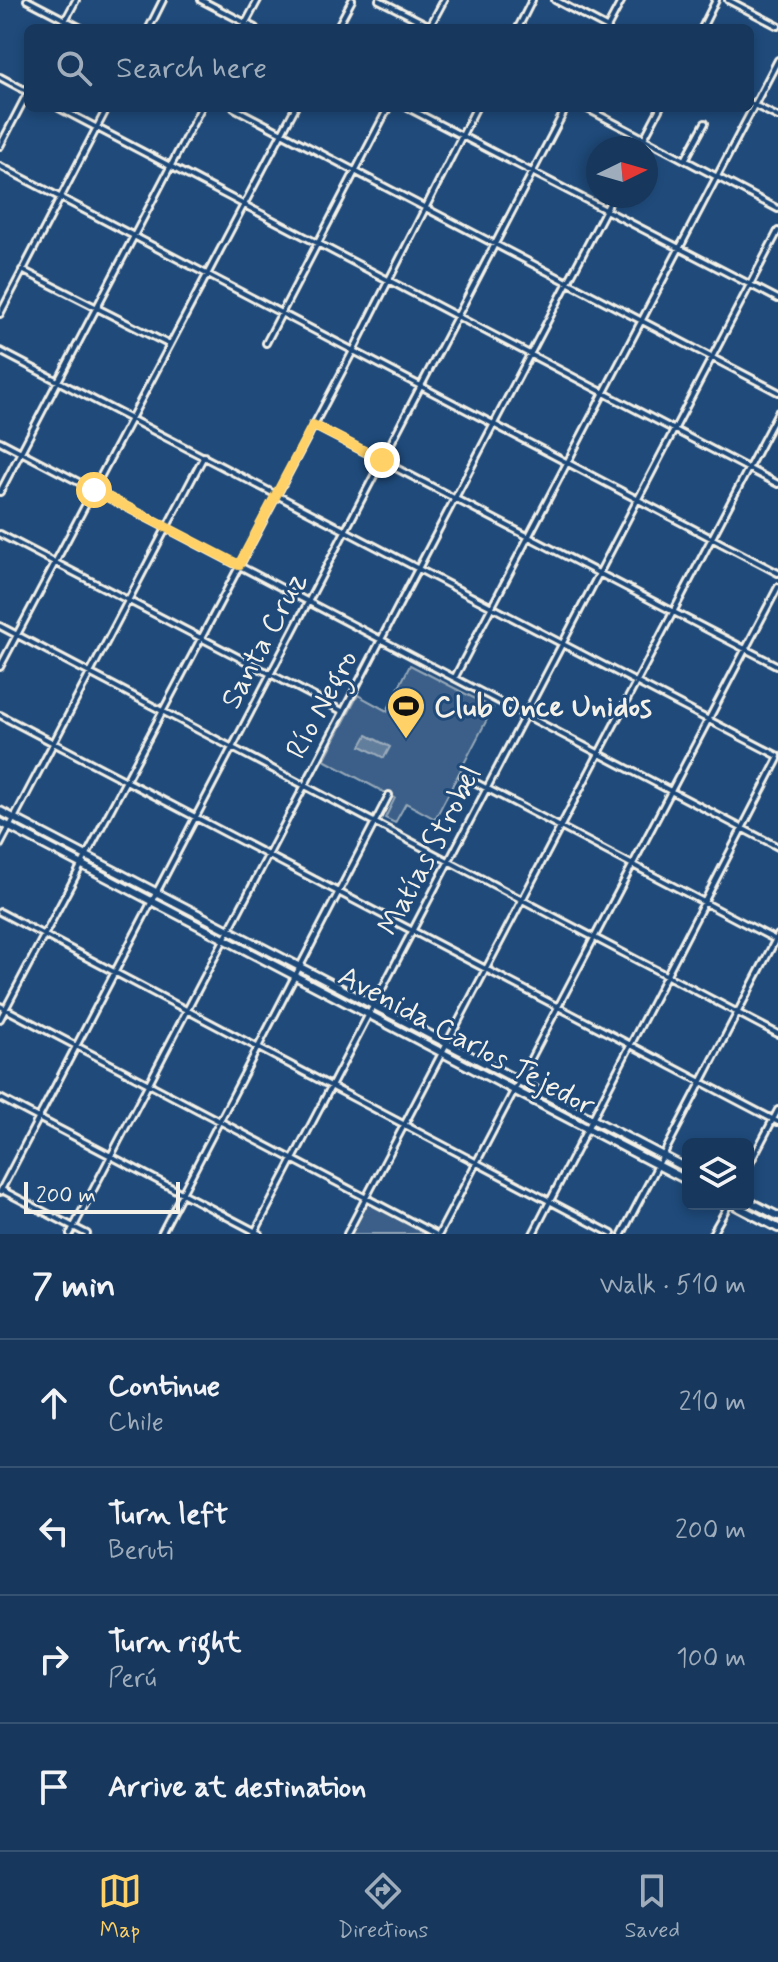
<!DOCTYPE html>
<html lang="en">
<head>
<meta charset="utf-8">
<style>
  body { margin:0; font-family:Mynerve,sans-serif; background:#244365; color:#f1f3f6 }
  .controls { position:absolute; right:24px; bottom:24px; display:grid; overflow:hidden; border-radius:12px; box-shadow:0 4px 12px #0003 }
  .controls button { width:72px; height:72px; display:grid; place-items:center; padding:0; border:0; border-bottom:2px solid #365272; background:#17385c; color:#f1f3f6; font:40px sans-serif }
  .compass { position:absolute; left:586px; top:136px; width:72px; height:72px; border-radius:50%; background:#17385c; box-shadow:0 4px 12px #0003; rotate:85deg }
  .scale { position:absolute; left:24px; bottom:20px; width:156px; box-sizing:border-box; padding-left:8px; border:4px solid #f4f1e8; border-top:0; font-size:22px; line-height:28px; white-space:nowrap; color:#f4f1e8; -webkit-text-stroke:6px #1f4a7a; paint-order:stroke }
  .stop { position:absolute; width:24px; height:24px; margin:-18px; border:6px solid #ffd166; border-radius:50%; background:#fff }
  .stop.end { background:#ffd166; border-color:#fff; box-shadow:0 2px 8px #0008 }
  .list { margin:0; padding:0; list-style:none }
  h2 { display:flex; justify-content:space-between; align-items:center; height:104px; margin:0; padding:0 32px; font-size:34px }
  h2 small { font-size:26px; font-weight:400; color:#9eacbb }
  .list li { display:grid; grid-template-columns:52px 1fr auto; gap:24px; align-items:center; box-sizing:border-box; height:128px; padding:0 32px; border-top:2px solid #365272 }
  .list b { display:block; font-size:30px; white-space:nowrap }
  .list p { margin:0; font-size:26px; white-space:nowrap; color:#9eacbb }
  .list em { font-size:26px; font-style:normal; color:#9eacbb }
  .icon { flex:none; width:44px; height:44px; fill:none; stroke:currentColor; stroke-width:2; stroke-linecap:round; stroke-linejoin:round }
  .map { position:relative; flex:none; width:778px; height:1234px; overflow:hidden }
  .search { position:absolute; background:#17385c; box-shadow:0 4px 12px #0003; left:24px; right:24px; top:24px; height:88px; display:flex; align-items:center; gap:20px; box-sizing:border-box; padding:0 28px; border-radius:12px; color:#9eacbb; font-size:30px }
  .sheet { height:616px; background:#17385c }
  nav { display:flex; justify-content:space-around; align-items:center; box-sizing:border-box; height:112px; border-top:2px solid #365272; background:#17385c; font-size:22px; color:#9eacbb }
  nav a { display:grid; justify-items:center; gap:4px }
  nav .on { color:#ffd166 }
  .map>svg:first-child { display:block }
  .green { fill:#3a5f88; stroke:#97a8b8; stroke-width:2 }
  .water { fill:#627e9d; stroke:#9cacbb; stroke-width:2 }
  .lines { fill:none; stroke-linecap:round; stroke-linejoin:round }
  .minor-casing { stroke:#f4f1e8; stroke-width:10 }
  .secondary-casing { stroke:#f4f1e8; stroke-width:12 }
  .minor { stroke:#1f4a7a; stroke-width:4 }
  .secondary { stroke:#1f4a7a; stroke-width:6 }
  .route { stroke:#ffd166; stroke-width:10 }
  .labels { text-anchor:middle; stroke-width:6; stroke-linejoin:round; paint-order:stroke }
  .street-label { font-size:30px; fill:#f4f1e8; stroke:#1f4a7a }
  .poi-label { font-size:30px; font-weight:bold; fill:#f4f1e8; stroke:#1f4a7a; text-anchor:start }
</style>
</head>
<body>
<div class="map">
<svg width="778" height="1234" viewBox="0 0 778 1234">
  <rect width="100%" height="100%" fill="#1f4a7a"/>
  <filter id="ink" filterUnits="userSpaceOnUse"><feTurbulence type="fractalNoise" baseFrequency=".0125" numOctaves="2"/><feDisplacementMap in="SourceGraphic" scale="16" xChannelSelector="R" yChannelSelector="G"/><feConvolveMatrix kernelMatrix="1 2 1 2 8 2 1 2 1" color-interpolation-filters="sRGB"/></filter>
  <g filter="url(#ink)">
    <path class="green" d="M410 665 493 708 435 819 406 803 395 823 385 818 395 798 324 760 358 695 387 711Z
      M367 1202 429 1234H350Z"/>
    <path class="water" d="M367 735 390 747 384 758 361 746Z"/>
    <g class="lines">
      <defs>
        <path id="minor" d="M27 0 81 28
          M201 0 255 28
          M379 0 434 28
          M555 0 608 28
          M728 0 778 26
          M430 26 444 0
          M61 28 76 0
          M149 28 163 0
          M243 28 258 0
          M337 28 352 0
          M518 28 532 0
          M607 28 622 0
          M702 28 716 0
          M0 77 28 92
          M750 103 778 117
          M59 108 778 484
          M234 108 778 392
          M408 108 778 299
          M586 108 778 209
          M0 146 28 92
          M639 148 660 108
          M685 160 705 123
          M0 166 778 573
          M22 270 170 345
          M0 314 107 108
          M266 343 388 108
          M0 351 778 756
          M313 425 778 666
          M0 441 778 847
          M0 492 201 108
          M0 534 342 711
          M0 626 778 1034
          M0 667 295 108
          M455 677 778 60
          M0 715 778 1122
          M463 776 778 941
          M0 845 204 456
          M0 912 612 1234
          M0 1006 435 1234
          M0 1019 353 351 476 108
          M0 1098 260 1234
          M748 1167 778 1110
          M2 1190 87 1234
          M0 1192 566 108
          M70 1234 613 196
          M161 1234 389 795
          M254 1234 778 231
          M347 1234 778 412
          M439 1234 778 587
          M533 1234 778 759
          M622 1234 778 935
          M712 1234 729 1204"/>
        <path id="secondary" d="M0 811 688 1169
          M0 822 688 1181
          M748 1201 778 1216
          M732 1204 778 1228"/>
      </defs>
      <use href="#minor" class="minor-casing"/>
      <use href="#secondary" class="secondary-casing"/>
      <use href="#minor" class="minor"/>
      <use href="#secondary" class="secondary"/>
    </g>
  </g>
  <g class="lines" filter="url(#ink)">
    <path class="route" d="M94 490 239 565 313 425 382 460"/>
  </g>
  <defs>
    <symbol id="stadium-pin" viewBox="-11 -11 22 30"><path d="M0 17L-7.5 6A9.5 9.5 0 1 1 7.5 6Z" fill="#ffd166" stroke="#1f4a7a"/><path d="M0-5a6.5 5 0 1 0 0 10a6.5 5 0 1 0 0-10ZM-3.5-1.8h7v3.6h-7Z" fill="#111"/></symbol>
  </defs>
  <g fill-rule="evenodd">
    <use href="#stadium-pin" x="384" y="684" width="44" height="60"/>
  </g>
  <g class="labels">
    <g class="street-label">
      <text transform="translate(263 640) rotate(-62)" y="10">Santa Cruz</text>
      <text transform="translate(321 704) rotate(-62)" y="10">Río Negro</text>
      <text transform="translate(429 850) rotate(-62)" y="10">Matías Strobel</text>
      <text transform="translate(467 1040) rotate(28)" y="10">Avenida Carlos Tejedor</text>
    </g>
    <g class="poi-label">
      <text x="434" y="716">Club Once Unidos</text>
    </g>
  </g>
</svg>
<div class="controls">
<button><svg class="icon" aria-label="layers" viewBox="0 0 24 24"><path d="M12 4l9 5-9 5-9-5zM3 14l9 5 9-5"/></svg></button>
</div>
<svg class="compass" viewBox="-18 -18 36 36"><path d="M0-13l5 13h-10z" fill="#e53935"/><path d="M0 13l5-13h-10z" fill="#9eacbb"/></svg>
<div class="scale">200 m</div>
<div class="stop" style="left:94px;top:490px"></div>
<div class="stop end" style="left:382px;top:460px"></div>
<div class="search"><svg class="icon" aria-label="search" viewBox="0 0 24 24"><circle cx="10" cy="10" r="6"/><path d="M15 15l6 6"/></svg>Search here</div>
</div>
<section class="sheet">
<h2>7 min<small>Walk · 510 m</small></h2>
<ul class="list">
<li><svg class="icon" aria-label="ahead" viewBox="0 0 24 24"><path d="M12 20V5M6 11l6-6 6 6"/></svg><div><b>Continue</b><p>Chile</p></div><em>210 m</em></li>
<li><svg class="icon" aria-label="left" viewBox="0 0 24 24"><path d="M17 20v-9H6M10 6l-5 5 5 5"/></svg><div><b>Turn left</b><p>Beruti</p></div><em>200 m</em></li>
<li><svg class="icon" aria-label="right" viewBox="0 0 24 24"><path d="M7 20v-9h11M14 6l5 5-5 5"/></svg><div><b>Turn right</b><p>Perú</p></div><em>100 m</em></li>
<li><svg class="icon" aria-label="arrive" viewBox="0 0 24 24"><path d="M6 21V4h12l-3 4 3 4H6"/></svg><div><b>Arrive at destination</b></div></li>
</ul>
</section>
<nav>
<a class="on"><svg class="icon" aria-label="map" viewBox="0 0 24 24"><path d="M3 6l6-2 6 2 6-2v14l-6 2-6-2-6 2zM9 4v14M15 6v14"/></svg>Map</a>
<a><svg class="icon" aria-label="directions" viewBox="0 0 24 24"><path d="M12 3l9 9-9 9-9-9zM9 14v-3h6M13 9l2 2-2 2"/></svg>Directions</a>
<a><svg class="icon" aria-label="saved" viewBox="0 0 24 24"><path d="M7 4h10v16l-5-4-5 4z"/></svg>Saved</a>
</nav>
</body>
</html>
